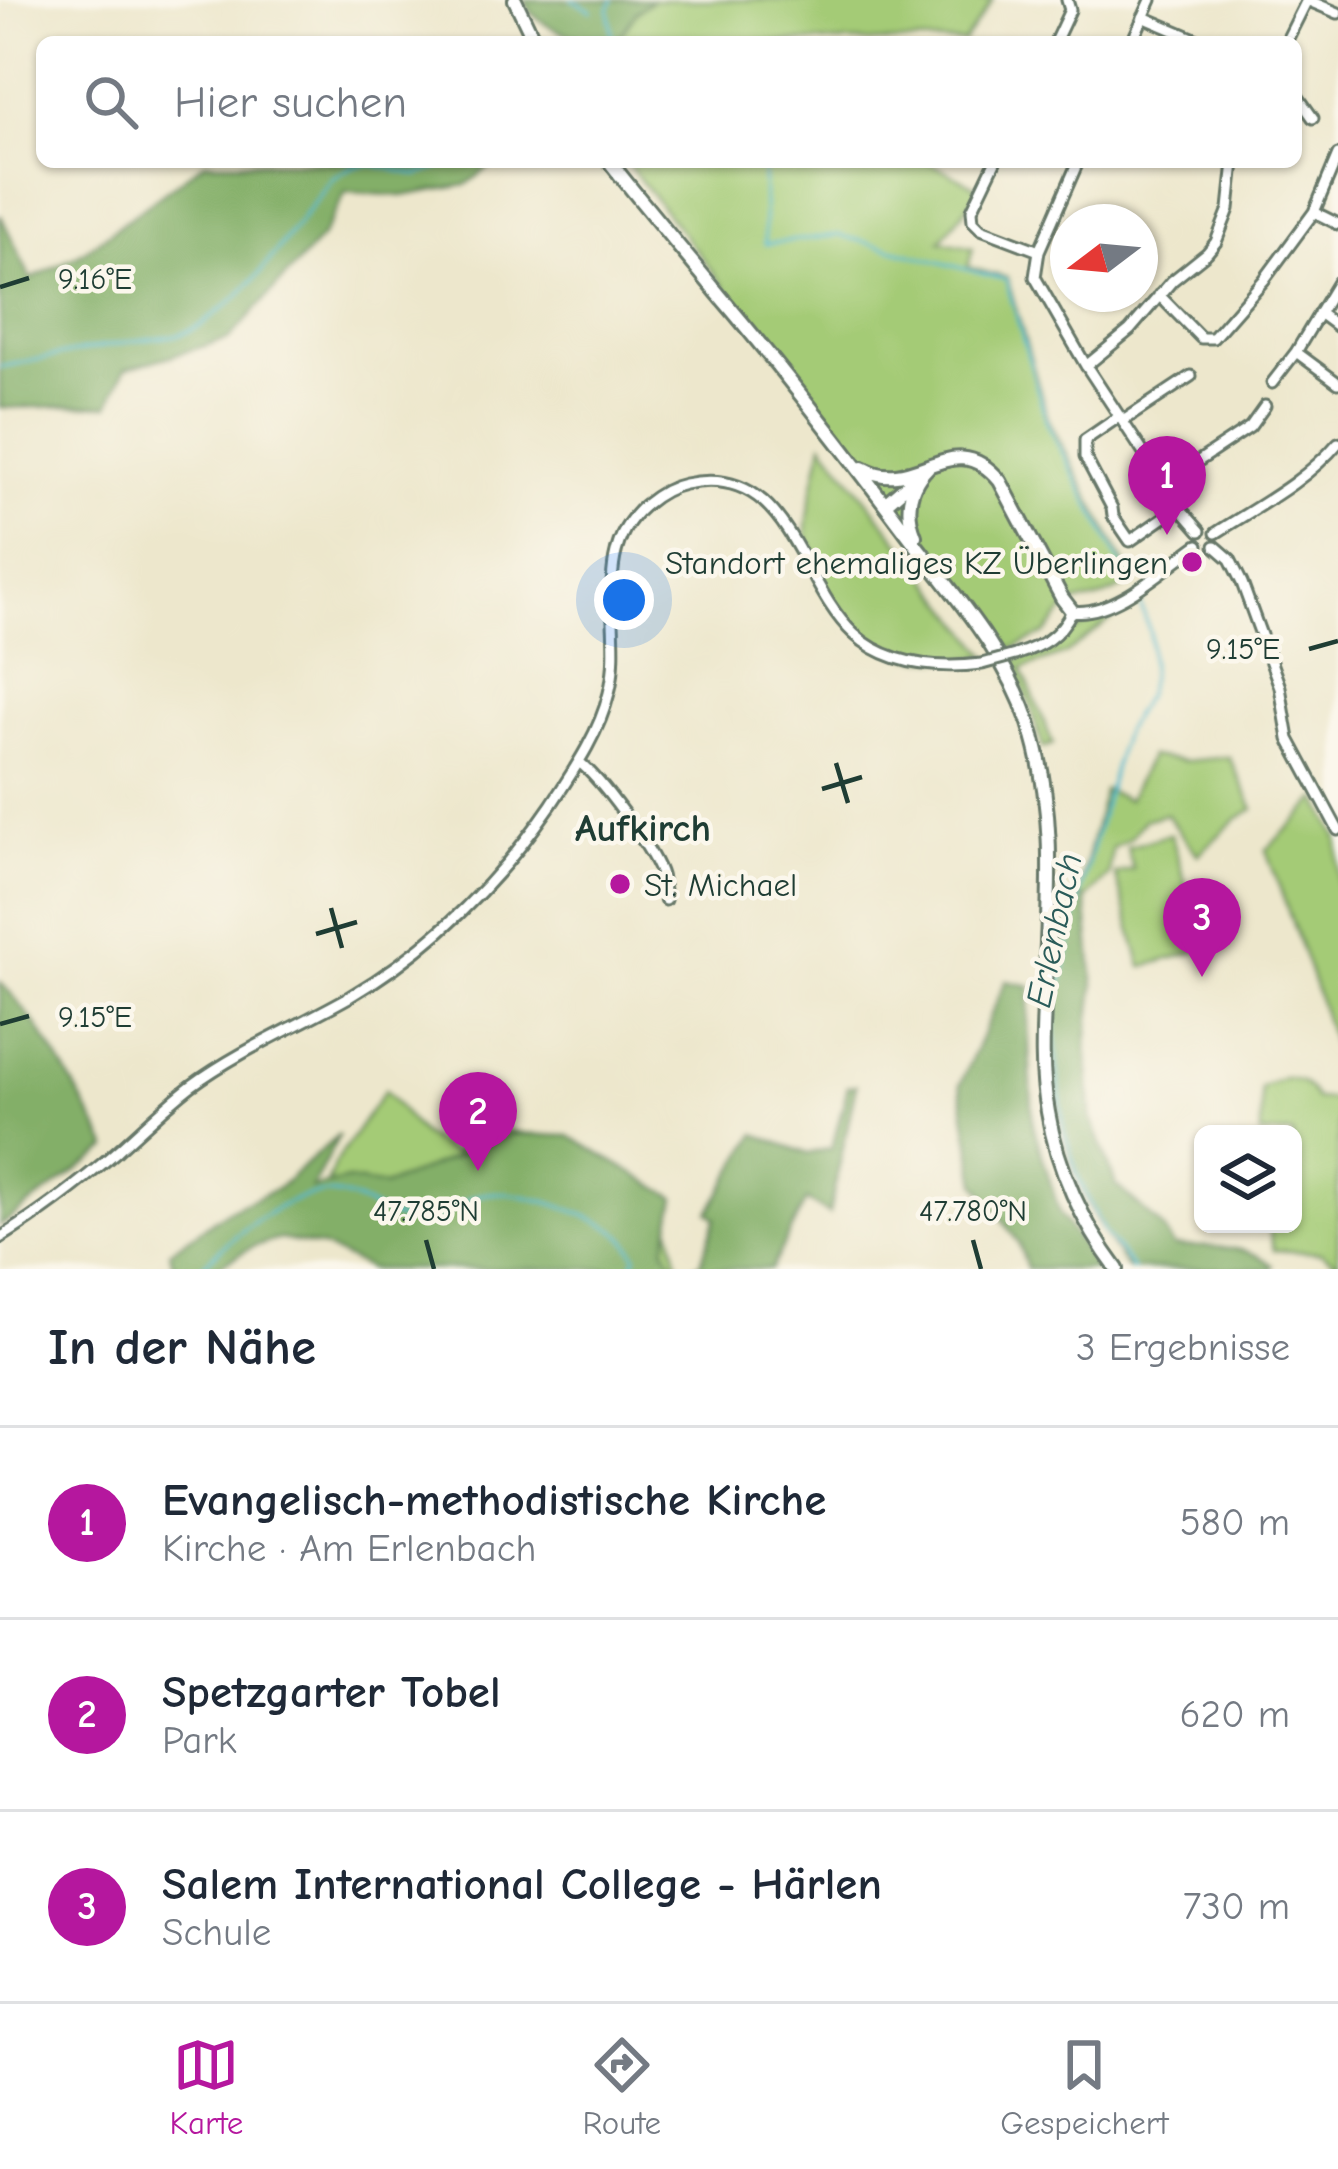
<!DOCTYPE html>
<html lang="de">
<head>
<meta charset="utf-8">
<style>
  body { margin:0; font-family:"Comic Neue",sans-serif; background:#f6f6f7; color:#1f2937 }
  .controls { position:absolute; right:36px; bottom:36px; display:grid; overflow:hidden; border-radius:18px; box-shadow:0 3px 9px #0004 }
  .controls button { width:108px; height:108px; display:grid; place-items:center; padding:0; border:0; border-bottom:3px solid #e0e1e3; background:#fff; color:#1f2937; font:60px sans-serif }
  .compass { position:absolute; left:1050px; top:204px; width:108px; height:108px; border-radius:50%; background:#fff; box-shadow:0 3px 9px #0004; rotate:254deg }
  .you { position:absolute; left:624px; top:600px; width:42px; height:42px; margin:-30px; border:9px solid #fff; border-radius:50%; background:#1a73e8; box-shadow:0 0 0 18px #1a73e833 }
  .badge { display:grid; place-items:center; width:78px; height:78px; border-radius:50%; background:#b5179e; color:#fff; font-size:39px; font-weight:700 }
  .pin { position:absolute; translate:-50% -99px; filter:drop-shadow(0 3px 6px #0008) }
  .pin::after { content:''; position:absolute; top:63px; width:42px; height:36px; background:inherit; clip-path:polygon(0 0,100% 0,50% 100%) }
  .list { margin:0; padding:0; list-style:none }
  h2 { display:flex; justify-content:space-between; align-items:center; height:156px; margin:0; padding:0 48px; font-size:51px }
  h2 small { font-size:39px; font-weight:400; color:#747a83 }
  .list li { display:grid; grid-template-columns:78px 1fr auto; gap:36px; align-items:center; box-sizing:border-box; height:192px; padding:0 48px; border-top:3px solid #e0e1e3 }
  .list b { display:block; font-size:45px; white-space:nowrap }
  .list p { margin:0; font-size:39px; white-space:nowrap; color:#747a83 }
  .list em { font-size:39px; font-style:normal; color:#747a83 }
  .icon { flex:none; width:66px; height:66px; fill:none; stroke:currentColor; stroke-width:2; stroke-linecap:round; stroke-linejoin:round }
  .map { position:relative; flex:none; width:1338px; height:1269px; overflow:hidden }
  .search { position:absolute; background:#fff; box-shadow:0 3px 9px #0004; left:36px; right:36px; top:36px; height:132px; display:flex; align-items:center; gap:30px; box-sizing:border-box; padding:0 42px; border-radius:18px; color:#747a83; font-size:45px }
  .sheet { height:732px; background:#fff }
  nav { display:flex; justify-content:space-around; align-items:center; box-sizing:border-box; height:168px; border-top:3px solid #e0e1e3; background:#fff; font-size:33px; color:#747a83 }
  nav a { display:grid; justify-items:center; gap:6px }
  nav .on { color:#b5179e }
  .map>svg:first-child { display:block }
  .green { fill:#a4cb76; stroke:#628455; stroke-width:3 }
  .forest { fill:#83af67; stroke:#51764e; stroke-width:3 }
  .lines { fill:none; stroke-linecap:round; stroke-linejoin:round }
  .stream { stroke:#50b9cd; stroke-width:3 }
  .minor-casing { stroke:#677869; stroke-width:15 }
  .major-casing { stroke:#677869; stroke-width:18 }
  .minor { stroke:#fff; stroke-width:9 }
  .major { stroke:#fff; stroke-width:12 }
  .minor-bridge-casing { stroke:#677869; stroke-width:15; stroke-linecap:butt }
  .minor-bridge { stroke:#fff; stroke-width:9 }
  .ticks { fill:none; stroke:#1f3d34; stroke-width:4.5 }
  .poi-dot { fill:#b5179e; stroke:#fbf7ec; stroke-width:4.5 }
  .labels { text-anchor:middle; stroke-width:9; stroke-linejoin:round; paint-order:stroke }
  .poi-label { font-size:33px; fill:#1f3d34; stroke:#fbf7ec; text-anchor:end }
  .water-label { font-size:36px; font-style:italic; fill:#2b5c5a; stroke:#fbf7ec }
  .quarter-label { font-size:39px; font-weight:bold; fill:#1f3d34; stroke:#fbf7ec }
  .ticks-label { font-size:30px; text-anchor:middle; fill:#1f3d34; stroke:#fbf7ec; stroke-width:9; stroke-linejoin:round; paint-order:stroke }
</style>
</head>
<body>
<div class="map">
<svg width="1338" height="1269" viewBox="0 0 1338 1269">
  <rect width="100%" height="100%" fill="#fbf7ec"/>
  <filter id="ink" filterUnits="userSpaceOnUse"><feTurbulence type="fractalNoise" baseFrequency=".00833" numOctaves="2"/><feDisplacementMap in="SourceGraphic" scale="24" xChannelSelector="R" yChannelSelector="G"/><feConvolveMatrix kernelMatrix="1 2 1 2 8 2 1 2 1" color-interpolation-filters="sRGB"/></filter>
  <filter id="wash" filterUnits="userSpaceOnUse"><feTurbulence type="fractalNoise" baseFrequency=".004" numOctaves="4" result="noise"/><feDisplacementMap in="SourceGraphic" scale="48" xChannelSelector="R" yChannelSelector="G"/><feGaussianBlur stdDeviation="2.7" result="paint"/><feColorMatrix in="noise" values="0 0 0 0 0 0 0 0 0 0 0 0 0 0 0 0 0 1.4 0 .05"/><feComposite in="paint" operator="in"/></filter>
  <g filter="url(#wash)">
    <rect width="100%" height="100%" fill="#ede7cc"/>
    <path class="green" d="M652 0H993L964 42H616L637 11Z
      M626 162H928L981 189 940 241 973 248 968 267 1007 278 1048 419 1135 583 1095 600 1071 603 1045 634 1011 649Z
      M823 443 988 656C929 665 887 663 845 616 829 598 819 583 816 560 815 551 808 543 807 534 805 518 819 462 823 443Z
      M1123 606 1117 615 1065 654 1022 669 1053 744 1043 748 1030 704 1011 663C1050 647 1084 623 1123 606Z
      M1150 756 1185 761 1229 757 1254 809 1235 820 1198 855 1166 814 1144 820 1130 838 1112 848 1109 875 1086 899 1078 895 1104 790 1128 800Z
      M1318 799 1338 839V1060L1309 969 1266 850Z
      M1171 834 1205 949 1142 967 1115 874 1133 869 1127 847Z
      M1283 1078C1301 1078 1307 1085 1316 1099L1334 1100 1338 1097V1264L1321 1253 1274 1250 1268 1224H1293V1134H1261V1088Z
      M385 1090 421 1134 456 1155 455 1151 506 1130 554 1138 664 1199 679 1269H573L322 1197 335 1163Z"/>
    <path class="forest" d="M525 0H652L637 11 616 42C587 42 535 31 525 0Z
      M205 162H496L466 185 402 196 346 192 321 238 229 339 125 369 109 405 0 408V214L31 279 82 253Z
      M1078 895 1086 899 1094 986 1087 1044 1091 1117 1116 1185 1161 1226 1174 1246C1206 1248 1249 1242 1273 1266L1271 1269H1128C1073 1198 1051 1112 1052 1023 1053 1011 1051 997 1053 985 1058 955 1070 925 1078 895Z
      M1006 981 1031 986 1028 1021 1033 1125 1060 1214 1097 1269H1027L1019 1244 977 1183 960 1085Z
      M0 982C47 1029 76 1091 109 1148L0 1226Z
      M856 1085 829 1214 806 1200 771 1269H690L701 1262 716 1218 709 1212 756 1134 808 1154 832 1148 848 1086Z
      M511 1134 569 1136 676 1198 665 1248 676 1269H370L322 1247 280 1239 254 1246 214 1269H175L169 1252 228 1210 277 1189 339 1135 312 1188 348 1180 384 1186Z"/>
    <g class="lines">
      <path class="stream" d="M573 0 592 11
        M613 41 609 9 613 0
        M763 162 765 244 839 235 1006 280 1047 423 1132 585
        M0 367 132 341 179 335 200 326 236 298 260 273 333 178 351 167 370 164 418 175 455 162
        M200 1269C228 1239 289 1188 334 1194 363 1197 392 1225 421 1221 447 1218 457 1201 480 1195 512 1186 593 1214 620 1234 628 1240 632 1247 636 1256L631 1269
        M1133 1269 1104 1233 1079 1180 1064 1132 1056 1060 1055 1012 1082 886 1124 731 1147 693 1151 671 1150 633 1138 596"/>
    </g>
  </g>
  <g filter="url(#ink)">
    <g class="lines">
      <defs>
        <path id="minor" d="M1307 0 1338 13
          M1143 17 1202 42
          M1055 42 1070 10 1067 0
          M1132 42 1151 0
          M1286 42 1307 0
          M1296 94 1313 118
          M995 162 972 210 973 221 981 229 1039 251
          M1078 162 1039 251 1035 277 1085 364 1179 507 1200 531
          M1314 212 1338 224
          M1159 295 1201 338H1213L1264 280 1314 212 1338 155
          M1319 313 1338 327
          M1296 352 1338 383
          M1086 366 1130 330 1172 281 1207 253 1216 242 1229 209 1234 162
          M1272 383 1296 352 1338 282
          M1120 416 1085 440V457L1112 508 1113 516 1130 541 1179 507
          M1123 421 1191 376
          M1164 484 1250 427 1265 406
          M1216 533C1258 506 1305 482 1338 443
          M1215 546 1230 559 1242 583 1280 687 1289 739 1338 830
          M1015 655C1042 646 1059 637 1072 611 1114 617 1165 568 1198 545
          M579 762C600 778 650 846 660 872 663 880 664 891 665 900
          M0 1238C41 1213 79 1184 116 1152 141 1130 165 1106 191 1086 240 1050 296 1027 349 997 430 950 498 882 551 805 574 770 599 734 609 693 626 630 588 554 645 505 657 495 670 487 685 484 790 461 797 581 854 634 888 665 938 669 982 664"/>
        <path id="major" d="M515 0 535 42
          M610 162C646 208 683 251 720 296 785 372 846 452 906 532 952 593 1004 649 1029 723 1057 808 1049 896 1045 985 1043 1027 1040 1070 1048 1112 1057 1168 1083 1224 1117 1269
          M863 468C916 498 952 423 1000 481L1062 598 1072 611
          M885 504 916 477
          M915 536C905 511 908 487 928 467"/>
      </defs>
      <use href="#minor" class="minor-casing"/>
      <use href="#major" class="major-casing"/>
      <use href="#minor" class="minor"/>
      <use href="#major" class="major"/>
      <defs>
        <path id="minor-bridge" d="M982 664 1015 655"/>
      </defs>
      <use href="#minor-bridge" class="minor-bridge-casing"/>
      <use href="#minor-bridge" class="minor-bridge"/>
    </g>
  </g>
  <path class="ticks" d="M0 287 29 278M1309 649 1338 641M836 763 848 803M822 789 862 777M331 908 342 948M316 934 357 922M0 1024 29 1016M426 1240 434 1269M973 1240 981 1269"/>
  <g class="poi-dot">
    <circle cx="1192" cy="562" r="12"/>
    <circle cx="620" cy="884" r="12"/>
  </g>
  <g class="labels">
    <g class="poi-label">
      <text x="1168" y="574">Standort ehemaliges KZ Überlingen</text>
      <text x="644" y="896" text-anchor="start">St. Michael</text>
    </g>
    <g class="water-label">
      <text transform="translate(1053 930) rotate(-78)" y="13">Erlenbach</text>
    </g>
    <g class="quarter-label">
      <text x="643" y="841">Aufkirch</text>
    </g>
  </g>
  <g class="ticks-label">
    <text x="95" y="289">9.16°E</text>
    <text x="1243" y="659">9.15°E</text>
    <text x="95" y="1027">9.15°E</text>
    <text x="426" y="1221">47.785°N</text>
    <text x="973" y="1221">47.780°N</text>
  </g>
</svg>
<div class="controls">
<button><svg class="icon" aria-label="layers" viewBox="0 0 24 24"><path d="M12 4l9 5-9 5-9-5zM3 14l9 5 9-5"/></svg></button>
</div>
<svg class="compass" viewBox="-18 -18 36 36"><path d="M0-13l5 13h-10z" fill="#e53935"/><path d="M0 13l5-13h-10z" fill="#747a83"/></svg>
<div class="you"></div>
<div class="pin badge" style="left:1167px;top:535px">1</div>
<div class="pin badge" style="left:478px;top:1171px">2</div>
<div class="pin badge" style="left:1202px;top:977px">3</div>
<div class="search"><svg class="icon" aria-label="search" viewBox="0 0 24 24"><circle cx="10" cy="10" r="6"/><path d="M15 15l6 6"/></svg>Hier suchen</div>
</div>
<section class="sheet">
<h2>In der Nähe<small>3 Ergebnisse</small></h2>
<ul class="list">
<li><span class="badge">1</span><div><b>Evangelisch-methodistische Kirche</b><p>Kirche · Am Erlenbach</p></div><em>580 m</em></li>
<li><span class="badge">2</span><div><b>Spetzgarter Tobel</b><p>Park</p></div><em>620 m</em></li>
<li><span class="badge">3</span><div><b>Salem International College - Härlen</b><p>Schule</p></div><em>730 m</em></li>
</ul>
</section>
<nav>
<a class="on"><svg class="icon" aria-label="map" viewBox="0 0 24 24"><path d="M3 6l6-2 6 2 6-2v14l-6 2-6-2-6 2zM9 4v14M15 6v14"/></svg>Karte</a>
<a><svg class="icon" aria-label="directions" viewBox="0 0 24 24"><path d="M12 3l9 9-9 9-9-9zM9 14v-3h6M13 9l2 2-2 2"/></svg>Route</a>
<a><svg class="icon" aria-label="saved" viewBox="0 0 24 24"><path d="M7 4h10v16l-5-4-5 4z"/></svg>Gespeichert</a>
</nav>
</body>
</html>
